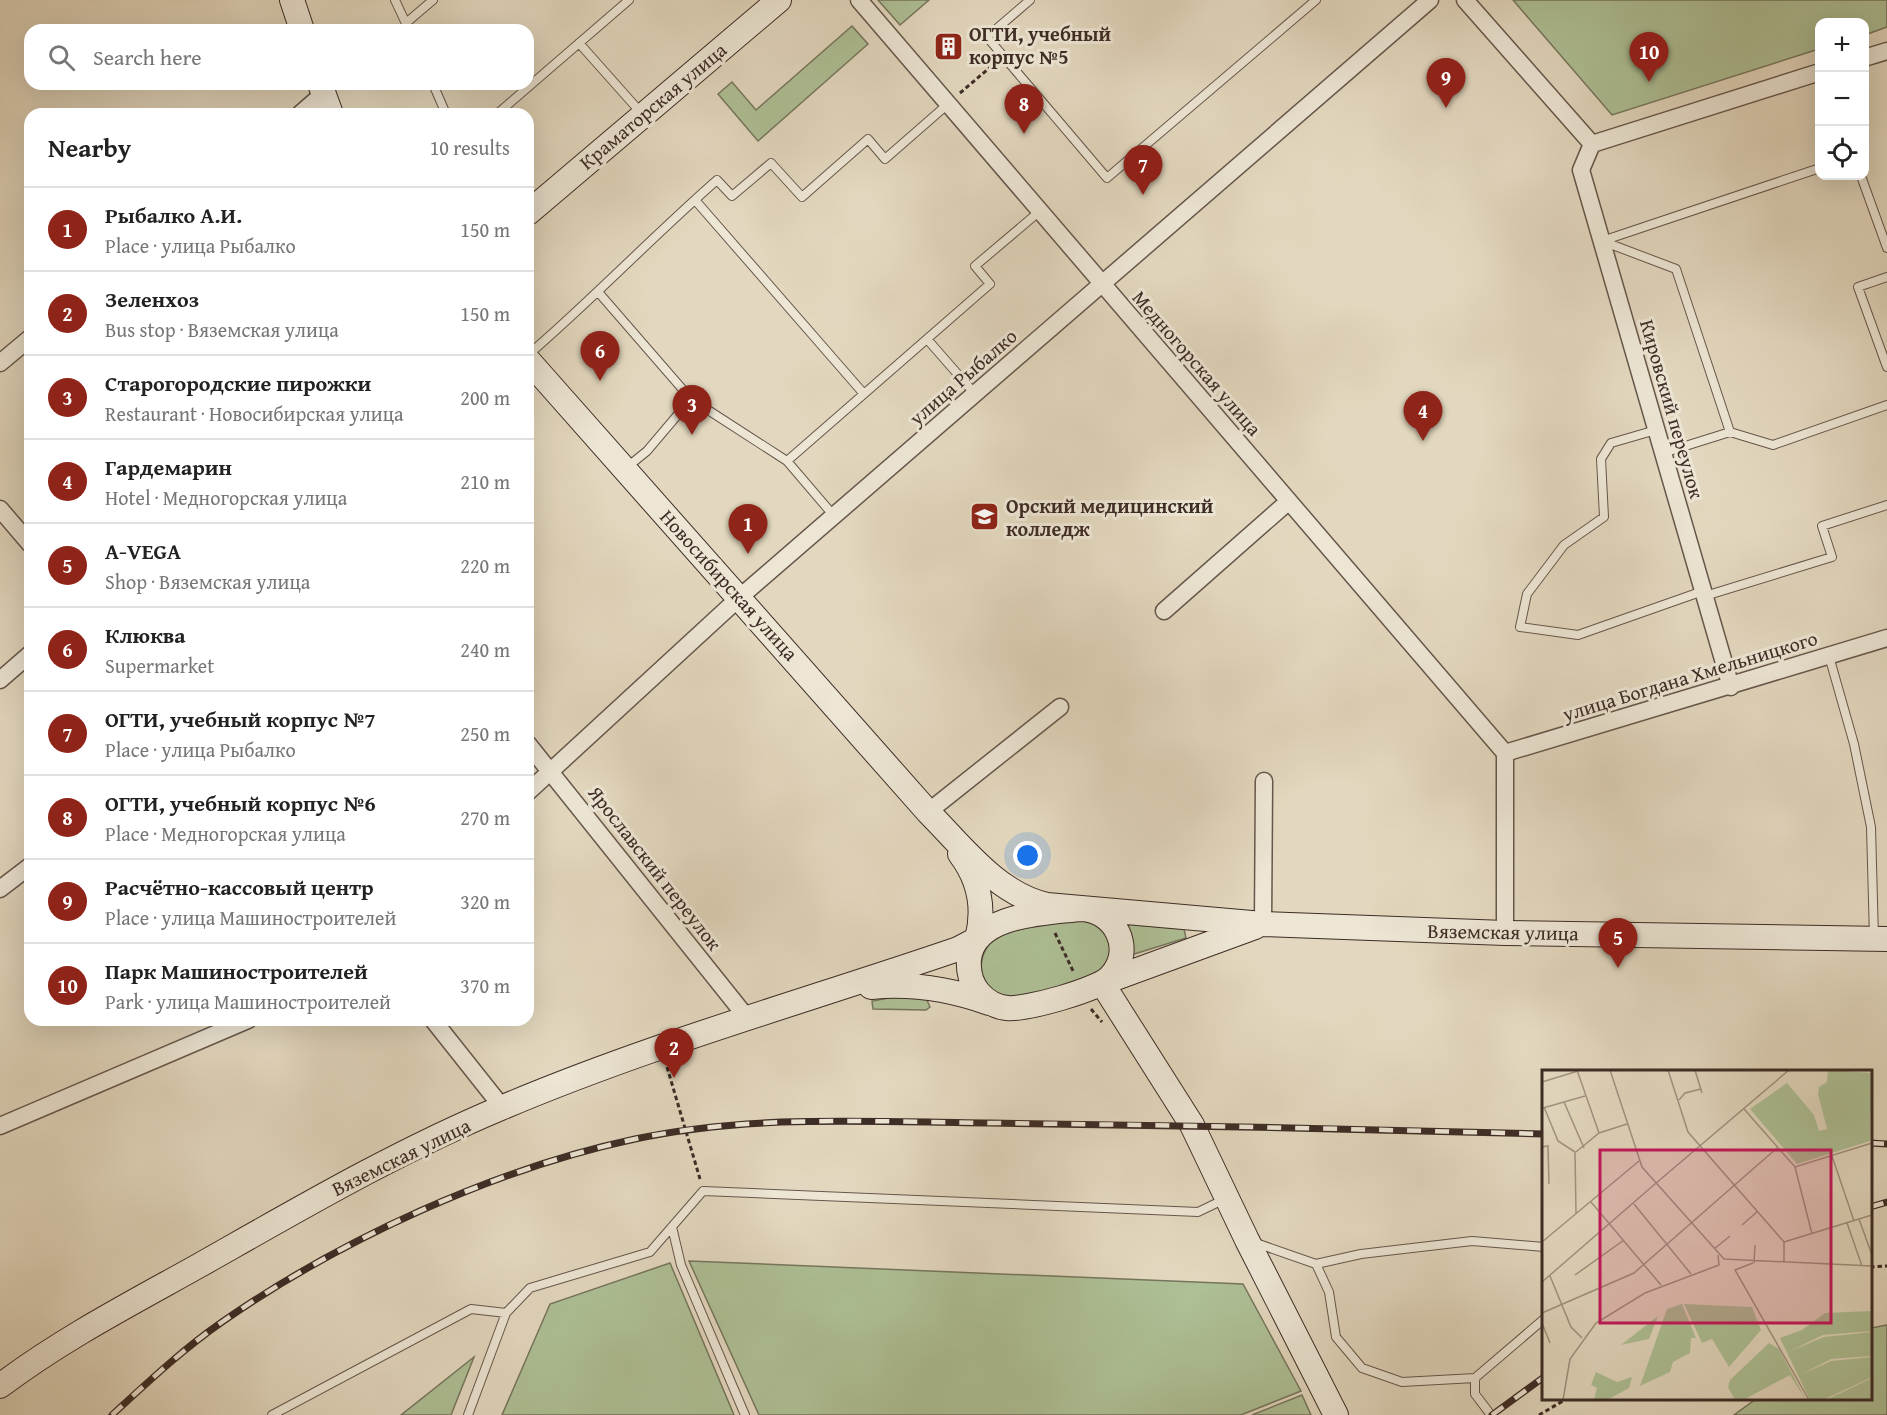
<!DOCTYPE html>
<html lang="en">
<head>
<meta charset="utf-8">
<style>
  body { margin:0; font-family:"Gentium Book Plus",serif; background:#f2f2f2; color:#222 }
  .controls { position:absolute; right:18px; top:18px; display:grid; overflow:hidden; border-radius:12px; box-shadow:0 6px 24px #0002 }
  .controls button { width:54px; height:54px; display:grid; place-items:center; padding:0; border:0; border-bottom:2px solid #e0e0e0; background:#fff; color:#222; font:30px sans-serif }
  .you { position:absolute; left:1028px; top:856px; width:21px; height:21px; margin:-15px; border:4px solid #fff; border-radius:50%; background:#1a73e8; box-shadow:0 0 0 9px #1a73e833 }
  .badge { display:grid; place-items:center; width:39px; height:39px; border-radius:50%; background:#8f2418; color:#fff; font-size:20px; font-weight:700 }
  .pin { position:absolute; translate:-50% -50px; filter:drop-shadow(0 2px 3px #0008) }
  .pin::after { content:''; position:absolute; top:32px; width:21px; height:18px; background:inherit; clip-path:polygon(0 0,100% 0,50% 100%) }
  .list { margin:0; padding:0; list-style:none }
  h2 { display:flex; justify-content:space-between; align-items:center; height:78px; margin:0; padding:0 24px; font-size:26px }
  h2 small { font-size:20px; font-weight:400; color:#767676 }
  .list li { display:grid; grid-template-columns:39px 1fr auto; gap:18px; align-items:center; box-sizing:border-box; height:84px; padding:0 24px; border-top:2px solid #e0e0e0 }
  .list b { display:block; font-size:22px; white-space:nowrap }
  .list p { margin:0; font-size:20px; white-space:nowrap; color:#767676 }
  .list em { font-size:20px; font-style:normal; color:#767676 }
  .icon { flex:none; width:33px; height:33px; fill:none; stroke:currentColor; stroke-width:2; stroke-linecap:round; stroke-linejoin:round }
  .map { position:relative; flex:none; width:1887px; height:1415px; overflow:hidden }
  .search { position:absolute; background:#fff; box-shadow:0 6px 24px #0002; left:24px; top:24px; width:510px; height:66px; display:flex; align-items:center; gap:15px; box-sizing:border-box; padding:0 21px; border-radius:18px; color:#767676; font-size:22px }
  .panel { position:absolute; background:#fff; box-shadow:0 6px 24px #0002; left:24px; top:108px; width:510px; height:918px; border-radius:18px }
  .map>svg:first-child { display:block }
  .green { fill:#aec096; stroke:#76765e; stroke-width:1.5 }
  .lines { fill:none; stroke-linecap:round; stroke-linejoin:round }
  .service-casing { stroke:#66574c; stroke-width:10 }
  .minor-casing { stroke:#66574c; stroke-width:19 }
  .secondary-casing { stroke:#3d2c26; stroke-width:26 }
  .path { stroke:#3d2c26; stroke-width:3; stroke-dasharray:4.5 3; stroke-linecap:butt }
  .service { stroke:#ede6d5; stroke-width:8 }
  .minor { stroke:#ede6d5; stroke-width:16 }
  .secondary { stroke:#ede6d5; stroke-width:24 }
  .rail-casing { stroke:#3d2c26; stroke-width:7 }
  .rail { stroke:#ede6d5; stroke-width:4.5; stroke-dasharray:14; stroke-linecap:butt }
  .labels { text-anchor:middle; stroke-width:6; stroke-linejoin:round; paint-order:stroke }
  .poi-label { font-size:20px; font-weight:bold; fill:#3d2c26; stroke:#ede6d5; text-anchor:start }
  .street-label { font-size:20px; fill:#3d2c26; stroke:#ede6d5 }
  .inset-road { fill:none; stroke:#a19382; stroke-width:1.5 }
  .view { fill:#c2185b; fill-opacity:0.15; stroke:#c2185b; stroke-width:3 }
  .inset-edge { fill:none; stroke:#3d2c26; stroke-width:3 }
</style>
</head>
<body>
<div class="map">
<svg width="1887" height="1415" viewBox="0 0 1887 1415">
  <rect width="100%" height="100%" fill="#e3d8bf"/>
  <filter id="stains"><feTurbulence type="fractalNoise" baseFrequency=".00333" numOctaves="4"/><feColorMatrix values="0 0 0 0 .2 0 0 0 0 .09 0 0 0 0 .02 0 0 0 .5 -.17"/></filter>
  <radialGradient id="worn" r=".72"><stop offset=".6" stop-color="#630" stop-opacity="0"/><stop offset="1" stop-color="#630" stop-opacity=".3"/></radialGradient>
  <path class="green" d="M878 0H929L900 25Z
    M1513 0H1887V27L1865 35 1864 22H1820L1819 49 1612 115Z
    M852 26 868 44 758 141 718 94 732 82 756 110Z
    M1079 920 1103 926 1113 952C1109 958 1103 970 1097 974 1081 982 1015 1002 1000 995 970 981 979 942 1006 932 1028 924 1056 923 1079 920Z
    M1125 924 1184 929 1186 938 1131 955Z
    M900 996 926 998 930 1007 926 1010 873 1009 872 1001Z
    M689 1261 1243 1284 1301 1391 1241 1415H759Z
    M670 1263 734 1415H502L550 1304Z
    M1887 1325V1415H1734L1756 1399 1870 1398 1871 1328Z
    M474 1357 451 1415H401Z
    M1302 1395 1311 1415H1252Z"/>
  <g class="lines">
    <defs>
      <path id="service" d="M395 0 409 30
        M1030 0 987 37 1107 178 1316 0
        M406 23 433 0
        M579 43 643 115
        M433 84 446 114
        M497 114 629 0
        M1861 176 1887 248
        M695 200 864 394
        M1602 241 1676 269 1730 432
        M1602 241 1820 168
        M1887 277 1858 287 1887 367
        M599 293 691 399 787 461 990 284 975 266 1040 211
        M927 339 975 394
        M528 355C593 299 652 237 717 180L732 196 771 163 802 197 868 139 885 159 948 104
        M1656 430 1611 443 1601 459 1604 517 1564 545 1527 594 1520 627 1578 635 1703 591
        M1663 453 1730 432 1773 445 1887 405
        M787 461 834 516
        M626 468 647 451 691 399
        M1705 596 1832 557 1822 526 1887 505
        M1829 656 1854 744 1871 827 1874 938
        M672 1227 681 1265 745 1415
        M1253 1242 1316 1264 1361 1254 1472 1241 1544 1247
        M1316 1264 1329 1292 1336 1337 1362 1368 1402 1382 1475 1378
        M272 1415 471 1309 506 1313
        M468 1415 506 1313 530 1288 650 1252 703 1191 1198 1212 1225 1199
        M1491 1415 1475 1394V1378L1544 1319"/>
      <path id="minor" d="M859 0 1505 753
        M1465 0 1592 144 1820 72
        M1864 58 1887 51
        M300 114 323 94
        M1592 144 1581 170 1731 687
        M0 363 30 338
        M0 509 30 544
        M1164 611 1289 501
        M0 680 30 654
        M528 744 748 1019
        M1505 753 1887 638
        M1505 753V933
        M528 792 740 597 1430 0
        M928 812 1060 707
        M0 889 30 866
        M1263 924 1264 781
        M433 1020 502 1107
        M0 1126 248 1020"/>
      <path id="secondary" d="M292 0 302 30
        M320 84 331 114
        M528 213 779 0
        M528 360 928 812C962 846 997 894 1047 905L1263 924 1505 933 1887 939
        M1080 909C1115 909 1136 950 1110 977 1098 990 1025 1010 1007 1008 996 1007 986 1001 979 993 971 984 968 971 969 959 974 914 1045 913 1080 909Z
        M1255 927 1102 983 1192 1125 1247 1240 1336 1415
        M871 987C912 983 950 989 989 1003
        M0 1386C62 1339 132 1303 200 1265 299 1209 396 1152 501 1108 649 1045 806 1001 958 949L977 939C985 909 979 879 960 854"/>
    </defs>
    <use href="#service" class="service-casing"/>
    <use href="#minor" class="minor-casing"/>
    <use href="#secondary" class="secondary-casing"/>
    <path class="path" d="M960 93 994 64
      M1055 933 1074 973
      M1091 1009 1102 1022
      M667 1067 700 1179
      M1870 1267 1887 1266
      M1539 1415 1568 1398"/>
    <use href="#service" class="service"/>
    <use href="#minor" class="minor"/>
    <use href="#secondary" class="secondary"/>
    <defs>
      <path id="rail" d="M1870 1143 1887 1144
        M1870 1207 1887 1202
        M112 1415C147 1383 183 1349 222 1322 340 1240 494 1169 635 1139 752 1114 872 1122 990 1123 1175 1125 1359 1129 1544 1134
        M1492 1415 1544 1377"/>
    </defs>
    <use href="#rail" class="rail-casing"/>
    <use href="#rail" class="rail"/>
  </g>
  <defs>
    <symbol id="building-square" viewBox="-11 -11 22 22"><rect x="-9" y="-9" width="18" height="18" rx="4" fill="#8f2418" stroke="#ede6d5"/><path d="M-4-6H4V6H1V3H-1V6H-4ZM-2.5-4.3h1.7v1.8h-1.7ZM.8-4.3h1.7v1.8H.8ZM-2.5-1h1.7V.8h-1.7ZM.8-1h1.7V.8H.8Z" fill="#fff"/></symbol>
    <symbol id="university-square" viewBox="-11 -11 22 22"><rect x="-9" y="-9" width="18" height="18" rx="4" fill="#8f2418" stroke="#ede6d5"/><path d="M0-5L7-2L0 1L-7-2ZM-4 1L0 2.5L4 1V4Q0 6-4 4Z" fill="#fff"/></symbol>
  </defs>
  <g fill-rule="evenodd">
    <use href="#building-square" x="932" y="30" width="33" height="33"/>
    <use href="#university-square" x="968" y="500" width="33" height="33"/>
  </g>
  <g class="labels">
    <g class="poi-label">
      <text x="969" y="41">ОГТИ, учебный<tspan x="969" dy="23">корпус №5</tspan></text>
      <text x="1006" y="513">Орский медицинский<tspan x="1006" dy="23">колледж</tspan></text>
    </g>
    <g class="street-label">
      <text transform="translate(653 106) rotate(-40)" y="7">Краматорская улица</text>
      <text transform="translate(1197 363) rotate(49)" y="7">Медногорская улица</text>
      <text transform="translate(963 377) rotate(-41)" y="7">улица Рыбалко</text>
      <text transform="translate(1672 409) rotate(74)" y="7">Кировский переулок</text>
      <text transform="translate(729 585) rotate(48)" y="7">Новосибирская улица</text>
      <text transform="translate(1690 676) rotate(-17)" y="7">улица Богдана Хмельницкого</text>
      <text transform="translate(655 868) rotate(52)" y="7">Ярославский переулок</text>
      <text transform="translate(1503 932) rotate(1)" y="7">Вяземская улица</text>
      <text transform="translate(401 1157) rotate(-26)" y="7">Вяземская улица</text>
    </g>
  </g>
  <g transform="translate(1542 1070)">
    <rect width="330" height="330" fill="#e3d8bf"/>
    <path d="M286 0 330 3 328 71 255 94 208 39 245 13 272 45 277 61 285 59 276 24 277 17 285 12ZM140 234 154 268H149L148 283 131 292 128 302 98 316 125 239ZM142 234 210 237 219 260 187 297 170 269 160 273ZM330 241V261L281 265 246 282 282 267 330 262V286L289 289 258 305 289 291 330 287V307L281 330H268L238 268 260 260 283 243ZM116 246 107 269 79 275ZM227 273 237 279 264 330 248 305 201 330H193L186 317 188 310ZM54 302 75 312 90 307 87 318 65 330H52L55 318 49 315ZM330 308V330H284Z" fill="#aec096"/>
    <path class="inset-road" d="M35 0 57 63M68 0 100 97 182 189 330 196M126 0 146 62 242 172M153 0 160 23M0 12 36 1M137 30 143 23 159 19M22 32 42 78M2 37 16 71 33 82 34 143M1 38 43 26M202 39 253 97 330 73M0 77 6 76 7 114M34 82 57 63 85 54M290 86 312 151M253 97 270 164M113 114 247 0M49 132 119 215M92 134 149 204M317 149 330 185M305 153 320 196M200 155 216 141M0 172 97 91M242 172 330 145M242 172V192M172 179 188 166M211 193 193 200 267 330M212 193 213 175M33 205 82 170M8 206 29 257 40 268M0 212 113 114M0 243 92 203 235 78M0 253 8 273M21 330 28 289 54 253 103 223 177 195 176 185"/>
    <path class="view" d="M58 80H289V253H58Z"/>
    <rect width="330" height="330" class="inset-edge"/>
  </g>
  <rect width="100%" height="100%" filter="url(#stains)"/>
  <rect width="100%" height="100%" fill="url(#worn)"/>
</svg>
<div class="controls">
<button>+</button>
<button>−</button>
<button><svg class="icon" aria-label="locate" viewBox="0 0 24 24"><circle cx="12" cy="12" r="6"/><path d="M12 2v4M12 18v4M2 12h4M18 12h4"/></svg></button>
</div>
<div class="you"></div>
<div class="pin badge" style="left:748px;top:554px">1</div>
<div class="pin badge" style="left:674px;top:1078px">2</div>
<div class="pin badge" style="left:692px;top:435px">3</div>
<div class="pin badge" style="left:1423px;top:441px">4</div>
<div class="pin badge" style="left:1618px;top:968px">5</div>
<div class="pin badge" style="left:600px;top:381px">6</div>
<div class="pin badge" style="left:1143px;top:195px">7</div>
<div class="pin badge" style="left:1024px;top:134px">8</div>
<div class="pin badge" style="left:1446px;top:108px">9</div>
<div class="pin badge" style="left:1649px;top:82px">10</div>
<div class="search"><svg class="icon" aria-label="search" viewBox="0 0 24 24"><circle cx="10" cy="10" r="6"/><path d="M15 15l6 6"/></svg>Search here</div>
<section class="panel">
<h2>Nearby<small>10 results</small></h2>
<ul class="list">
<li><span class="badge">1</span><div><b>Рыбалко А.И.</b><p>Place · улица Рыбалко</p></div><em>150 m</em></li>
<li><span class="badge">2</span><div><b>Зеленхоз</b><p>Bus stop · Вяземская улица</p></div><em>150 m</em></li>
<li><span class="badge">3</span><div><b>Старогородские пирожки</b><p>Restaurant · Новосибирская улица</p></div><em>200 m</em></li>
<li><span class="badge">4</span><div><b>Гардемарин</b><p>Hotel · Медногорская улица</p></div><em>210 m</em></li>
<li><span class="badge">5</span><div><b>A-VEGA</b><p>Shop · Вяземская улица</p></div><em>220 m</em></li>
<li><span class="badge">6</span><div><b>Клюква</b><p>Supermarket</p></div><em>240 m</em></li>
<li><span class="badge">7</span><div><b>ОГТИ, учебный корпус №7</b><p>Place · улица Рыбалко</p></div><em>250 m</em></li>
<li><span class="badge">8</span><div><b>ОГТИ, учебный корпус №6</b><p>Place · Медногорская улица</p></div><em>270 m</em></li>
<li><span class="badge">9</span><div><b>Расчётно-кассовый центр</b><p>Place · улица Машиностроителей</p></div><em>320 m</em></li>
<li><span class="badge">10</span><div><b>Парк Машиностроителей</b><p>Park · улица Машиностроителей</p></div><em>370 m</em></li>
</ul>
</section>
</div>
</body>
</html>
